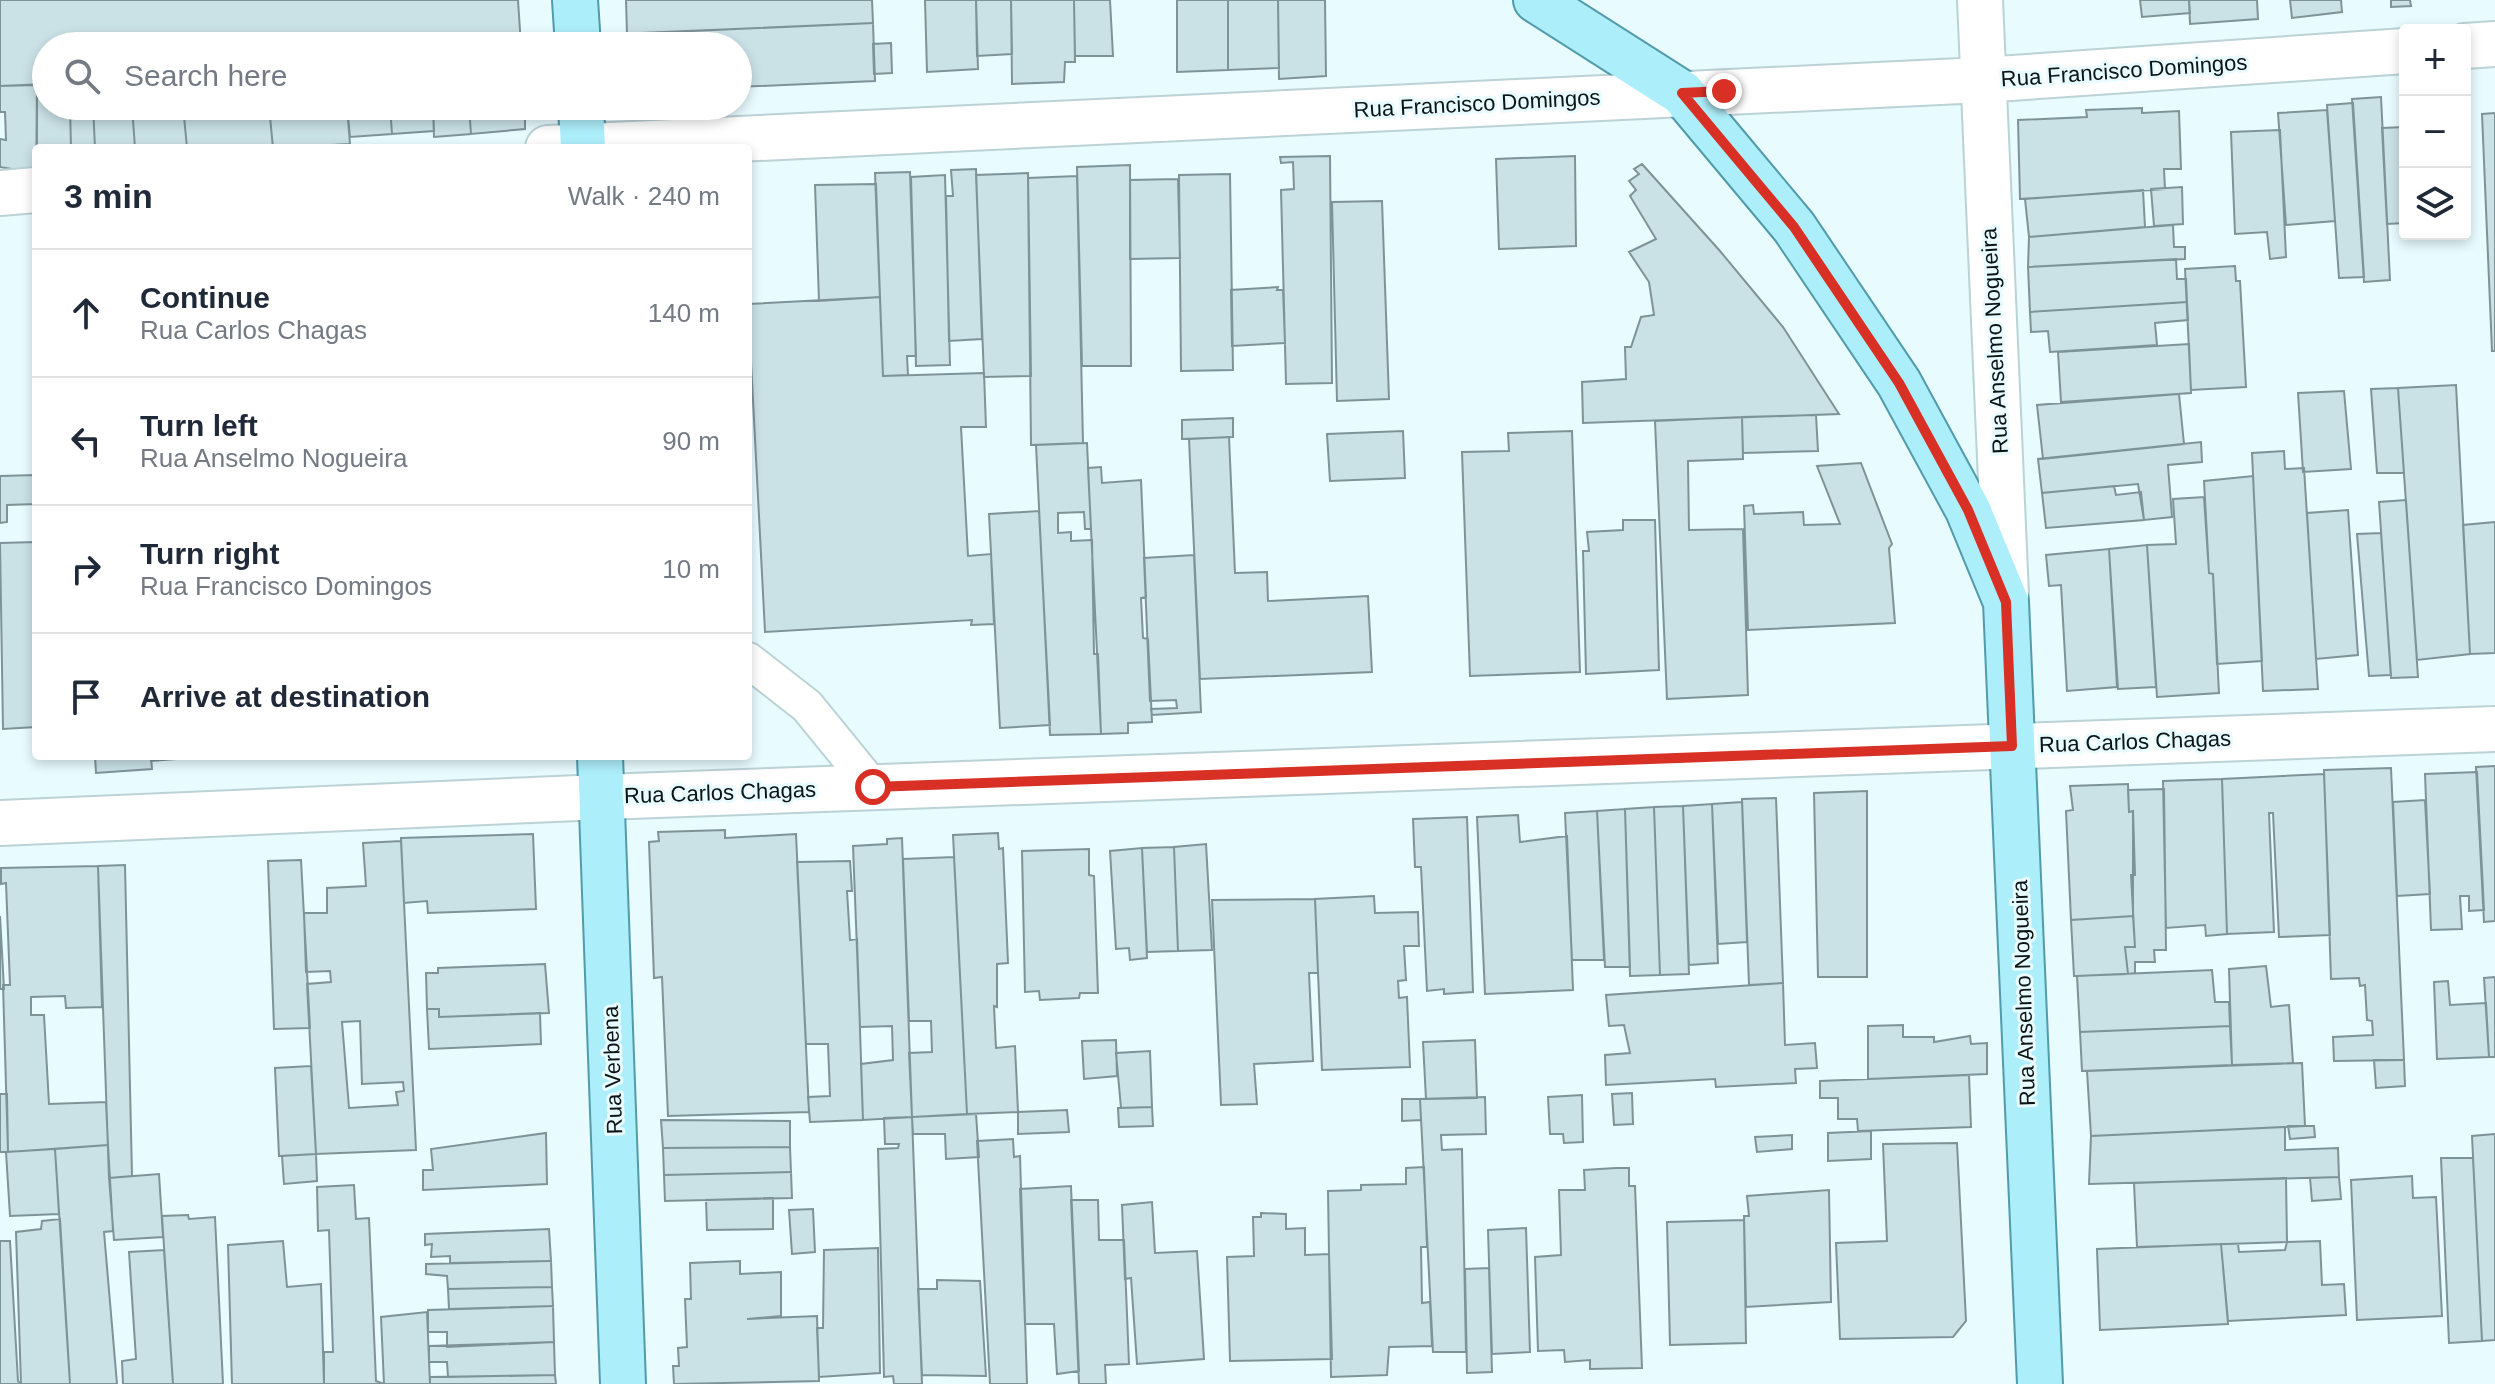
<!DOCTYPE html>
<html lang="en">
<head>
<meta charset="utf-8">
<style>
  body { margin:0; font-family:Arial,sans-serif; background:#f2f2f3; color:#1f2937 }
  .controls { position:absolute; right:24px; top:24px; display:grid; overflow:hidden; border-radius:8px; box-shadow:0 4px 12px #0003 }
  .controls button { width:72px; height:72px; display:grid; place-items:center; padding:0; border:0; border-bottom:2px solid #e0e1e3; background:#fff; color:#1f2937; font:40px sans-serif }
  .stop { position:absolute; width:24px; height:24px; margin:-18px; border:6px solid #d93025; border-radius:50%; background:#fff }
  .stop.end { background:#d93025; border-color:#fff; box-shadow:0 2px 8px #0008 }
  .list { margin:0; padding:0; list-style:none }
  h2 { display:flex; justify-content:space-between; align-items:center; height:104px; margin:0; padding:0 32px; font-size:34px }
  h2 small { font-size:26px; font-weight:400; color:#747a83 }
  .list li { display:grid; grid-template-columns:52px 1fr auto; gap:24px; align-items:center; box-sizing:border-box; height:128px; padding:0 32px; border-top:2px solid #e0e1e3 }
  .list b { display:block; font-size:30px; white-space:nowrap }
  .list p { margin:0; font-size:26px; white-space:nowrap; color:#747a83 }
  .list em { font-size:26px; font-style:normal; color:#747a83 }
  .icon { flex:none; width:44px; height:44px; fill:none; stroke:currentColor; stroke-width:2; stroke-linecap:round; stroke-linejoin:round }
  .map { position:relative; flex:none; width:2495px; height:1384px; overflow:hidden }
  .search { position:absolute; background:#fff; box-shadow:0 4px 12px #0003; left:32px; top:32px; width:720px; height:88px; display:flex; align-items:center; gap:20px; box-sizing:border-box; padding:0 28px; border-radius:44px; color:#747a83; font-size:30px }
  .panel { position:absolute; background:#fff; box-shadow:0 4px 12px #0003; left:32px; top:144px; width:720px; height:616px; border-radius:8px }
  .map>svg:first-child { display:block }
  .building { fill:#cae1e6; stroke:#7e9398; stroke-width:2; fill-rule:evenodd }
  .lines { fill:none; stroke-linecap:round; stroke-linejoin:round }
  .service-casing { stroke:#bbd2d7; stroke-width:38 }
  .minor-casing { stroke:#bbd2d7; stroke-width:48 }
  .primary-casing { stroke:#519baa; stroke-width:48 }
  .service { stroke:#fff; stroke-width:34 }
  .minor { stroke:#fff; stroke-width:44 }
  .primary { stroke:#adeefb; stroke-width:44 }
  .route { stroke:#d93025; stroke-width:10 }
  .labels { text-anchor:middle; stroke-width:6; stroke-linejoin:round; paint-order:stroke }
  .street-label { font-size:22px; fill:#0c1416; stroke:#e8fbff }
</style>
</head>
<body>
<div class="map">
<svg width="2495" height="1384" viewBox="0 0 2495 1384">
  <rect width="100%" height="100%" fill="#e8fbff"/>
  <path class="building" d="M0 0H518L521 46H46V84L0 86Z
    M626 0H872L873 23 627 34Z
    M925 0H976L978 69 927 72Z
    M976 0H1011L1012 54 977 56Z
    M1011 0H1074L1075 62H1065L1064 82 1012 84Z
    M1074 0H1110L1113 56H1075Z
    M1177 0H1228V70L1177 72Z
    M1228 0H1278L1279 68 1228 70Z
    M1278 0H1325L1326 76 1279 79Z
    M2140 0H2189L2190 13 2142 17Z
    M2189 0H2257L2258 19 2190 24Z
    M2290 0H2341L2342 12 2292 18Z
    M2391 0H2410L2411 6 2391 7Z
    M873 23 875 81 738 87V46H641V33Z
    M891 43 892 73 874 74 873 44Z
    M37 85 36 180H11L12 169 0 167V139L6 140 5 112H0V86Z
    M37 94 46 95V106H70L71 148H37Z
    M2381 97 2390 280 2364 282 2352 99Z
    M2353 103 2364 277 2339 278 2327 105Z
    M70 106H93L95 148H71Z
    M93 106H132L135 148H95Z
    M132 106H183L187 148H135Z
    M183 106H269L273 148H187Z
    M269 106H347L350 144 273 148Z
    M347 106H390L392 134 350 137Z
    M390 106H433L434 131 392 134Z
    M433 106H469L471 134 434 137Z
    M469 106H525V129L471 134Z
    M2142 108V113L2179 111 2181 169H2164L2165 189 2020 199 2018 120 2087 117 2086 110Z
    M2327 110 2335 221 2286 225 2278 113Z
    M2495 113V351H2492L2482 114Z
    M2405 127V223L2387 224 2382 128Z
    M2280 130 2286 257 2270 259 2267 232 2235 234 2231 132Z
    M1330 156 1332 383 1286 384 1281 190 1294 189 1293 162 1281 163 1280 157Z
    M1575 156 1576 246 1499 249 1496 159Z
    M1642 164 1720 251 1783 327 1839 414 1583 423 1582 382 1626 379 1625 347H1631L1641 317 1654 315 1649 282 1629 252 1656 239 1630 196 1636 190 1629 181 1639 174 1634 169Z
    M1130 165 1131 366H1082L1077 167Z
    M976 169 982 339 949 341 946 196H953L951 170Z
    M910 172 916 356H907L908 375 883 376 875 173Z
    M1028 173 1031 376 984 377 976 175Z
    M1230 174 1233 370 1181 371 1179 175Z
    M945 175 950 365 916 366 911 177Z
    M1077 176 1083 443 1031 445 1028 178Z
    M1178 179 1180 258 1130 259V180Z
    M876 184 880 297 819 301 815 185Z
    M2182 187 2183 224 2154 226 2151 189Z
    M2143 190 2145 227 2029 237 2025 199Z
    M1382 201 1389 399 1337 401 1332 202Z
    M2173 225 2174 247H2185V259L2028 267 2029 237Z
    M2176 259 2177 279H2186L2187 302 2030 312 2028 267Z
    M2235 266 2236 281H2240L2246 387 2191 390 2185 269Z
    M1278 287 1277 290H1283L1285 343 1232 346 1231 290Z
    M880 297 883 376 984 373 986 427H961L968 556 991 554 994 624 971 625 972 620 765 632 748 304Z
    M2187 302 2188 320 2155 323 2157 345 2050 352 2048 331 2031 332 2030 312Z
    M2189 344 2191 393 2061 402 2058 352Z
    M2456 385 2470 654 2417 660 2398 388Z
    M2398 388 2404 473H2377L2371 389Z
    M2344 391 2351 469 2303 472 2298 393Z
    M2179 394 2184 444 2043 459 2037 405Z
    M1816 415 1818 451 1743 453 1742 417Z
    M1742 417 1743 459 1688 461 1689 530 1743 529 1748 695 1667 699 1655 421Z
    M1233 418V437L1182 439V420Z
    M1403 431 1405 478 1330 481 1327 434Z
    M1572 431 1580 672 1470 676 1462 452 1509 451 1508 433Z
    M1229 437 1235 573 1267 572 1268 601 1368 596 1372 672 1200 679 1189 439Z
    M2201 442 2202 462 2168 465 2172 517 2144 520 2138 484 2042 493 2038 459Z
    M1087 443 1091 529H1085L1084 512 1058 513V533L1071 532V541L1092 540 1094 654H1098L1101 734 1050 735 1036 445Z
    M2284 451 2285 469 2304 468 2318 689 2263 691 2252 453Z
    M1861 463 1892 544 1889 548 1895 623 1748 630 1744 506 1753 505 1754 514 1803 512 1804 525 1840 524 1817 466Z
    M1101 467 1102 483 1141 480 1146 597 1141 598 1143 638 1148 639 1152 722 1128 723V733L1101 734 1088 468Z
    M36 475V504L7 505V522L0 523V476Z
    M2253 476 2262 661 2217 664 2213 574 2209 573 2204 481Z
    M2114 486 2116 495 2141 492 2144 520 2046 528 2042 493Z
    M2204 497 2209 573 2213 574 2219 693 2157 697 2147 545 2176 544 2173 499Z
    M2406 500 2418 677 2391 678 2379 502Z
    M2348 510 2358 655 2316 659 2307 513Z
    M1039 511 1050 725 1000 728 989 514Z
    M1623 520H1655L1659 670 1586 674 1583 551H1589L1587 532 1623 530Z
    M2495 522V653L2470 654 2463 525Z
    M2381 533 2391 675 2369 676 2357 534Z
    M36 542V727L3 729 0 543Z
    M2147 545 2156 687 2118 689 2109 549Z
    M2109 549 2117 687 2067 691 2061 585 2049 586 2046 555Z
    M1194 555 1201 712 1152 715 1151 709 1177 708 1176 700 1150 701 1144 558Z
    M95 756H151L152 769 96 773Z
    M151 756H189V758L151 761Z
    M399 756H484L399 758Z
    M2495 766V921L2484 922 2476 767Z
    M2391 768 2404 1060 2334 1061 2333 1037 2373 1035 2372 1021 2367 1020 2365 985 2360 986 2359 978 2331 979 2324 770Z
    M2477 772 2484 910 2469 911V896H2460L2462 929 2431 930 2425 774Z
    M2324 774 2330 935 2279 937 2273 813H2269L2274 932 2227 934 2222 779Z
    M2222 779 2227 934 2206 936 2205 925 2166 928 2163 781Z
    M2128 784 2129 812 2133 811V916L2071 920 2066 811 2073 810 2070 786Z
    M2164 789 2166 950H2154L2155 962H2135V973L2128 974 2125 947H2135L2131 875H2135L2133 811 2129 812 2128 790Z
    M1867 791V977H1818L1814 793Z
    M1776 798 1783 983 1749 985 1742 799Z
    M2425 800 2430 894 2397 896 2393 802Z
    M1742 802 1747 942 1718 944 1712 804Z
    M1712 804 1718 963 1689 965 1683 806Z
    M1683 806 1689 974 1660 975 1654 807Z
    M1654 807 1660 975 1630 976 1625 809Z
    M1625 809 1630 967H1605L1597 811Z
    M1597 811 1604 960H1572L1565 813Z
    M1518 815 1520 842 1567 836 1573 990 1485 994 1477 817Z
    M1467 817 1473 992 1444 994V989L1427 991 1421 867H1415L1413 819Z
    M725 830V838L796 834 809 1112 668 1116 662 977 654 978 649 842 659 841 658 832Z
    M998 833 999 849 1003 848 1008 963 997 964V1007L994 1006 996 1048 1015 1046 1018 1112 967 1114 953 835Z
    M533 834 536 909 428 913 427 901 404 903 401 838Z
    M902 838 912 1117 863 1120 861 1064 893 1060 892 1026 860 1027 853 846 887 844V839Z
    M401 841 416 1150 316 1154 307 984 331 982 330 971 306 972 304 913H327V888L366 886 363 843ZM360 1021 362 1084 403 1082 404 1091 396 1092 398 1105 349 1108 342 1022Z
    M1206 844 1212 950 1178 951 1174 847Z
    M1174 847 1178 951 1147 952 1142 848Z
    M1142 848 1147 958 1130 960 1129 948 1116 949 1110 851Z
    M1089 849V875L1094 876 1098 993H1080L1079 998 1040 1000 1039 991 1025 992 1022 851Z
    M954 857 967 1114 912 1117 909 1053 932 1052 931 1021H909L903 859Z
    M301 860 310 1028 274 1029 268 861Z
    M850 861 852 891H847L850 940 857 939 863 1120 810 1122 808 1097 830 1096 828 1044H806L797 862Z
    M125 865 132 1176 109 1178 98 866Z
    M98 866 102 1007 66 1008 65 996 31 997V1015H44L49 1104 106 1102 108 1145 8 1152 3 985H10L6 883 1 884V868Z
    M1374 896 1375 913 1418 912 1419 946H1404L1406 980 1398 981 1399 998 1407 997 1410 1067 1322 1070 1315 899Z
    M1315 899 1318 973H1309L1313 1061 1254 1064 1257 1104 1221 1105 1212 900Z
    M0 916 4 989H0Z
    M2133 916 2135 947H2125L2128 974 2074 976 2071 920Z
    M545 964 549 1013 439 1017V1009H427L426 973H438V968Z
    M2266 966 2271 1007 2289 1005 2293 1063 2232 1065 2229 969Z
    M2212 970 2215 1002H2229L2230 1026 2080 1032 2077 976Z
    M2495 977V1057H2489L2484 978Z
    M2448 981 2450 1005 2486 1003 2489 1057 2437 1059 2434 982Z
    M1783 983 1785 1045 1815 1043 1817 1068 1795 1069 1796 1083 1716 1087 1715 1079 1606 1085 1605 1055 1630 1053 1624 1025 1609 1026 1606 995Z
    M427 1009H439V1017L540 1013 541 1044 429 1049Z
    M1903 1025V1037H1934V1042L1970 1036 1971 1044 1987 1043V1074L1868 1079V1026Z
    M2230 1026 2232 1065 2082 1071 2080 1032Z
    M1116 1040 1117 1076 1084 1079 1082 1041Z
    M1475 1040 1477 1098 1426 1099 1423 1042Z
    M1150 1051 1152 1107 1121 1108 1116 1053Z
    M2374 1060H2404L2405 1086 2376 1088Z
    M2302 1063 2305 1126 2091 1136 2087 1071Z
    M311 1066 316 1154 279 1156 275 1068Z
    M1969 1075 1971 1127 1858 1131 1857 1119H1838V1098H1820V1081Z
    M1632 1093 1633 1124 1614 1125 1612 1094Z
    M0 1094H7L8 1152H0Z
    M1582 1095 1583 1142 1564 1143 1563 1134H1550L1548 1097Z
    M1485 1097 1486 1134 1441 1135 1442 1150 1462 1149 1466 1352H1433L1420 1099Z
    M1402 1099H1420L1421 1120 1402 1121Z
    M1152 1107 1153 1126 1119 1127 1118 1108Z
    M1067 1110 1069 1132 1018 1134V1112Z
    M976 1114 979 1157 946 1159 945 1134H913L912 1117Z
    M912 1117 922 1384H894L893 1376 884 1377 878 1149 898 1148 899 1144H885L884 1118Z
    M661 1120 790 1121V1147L663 1148Z
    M2288 1126H2314L2315 1137 2290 1139Z
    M2285 1127V1150L2338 1148 2339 1177 2089 1184 2091 1136Z
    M1871 1131V1159L1828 1161V1133Z
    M546 1133 547 1184 423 1190V1170H433L431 1149Z
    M2495 1134V1340L2482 1341 2472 1136Z
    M1792 1135V1149L1757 1152 1755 1137Z
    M1013 1139 1014 1157 1020 1156 1027 1384H990L977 1141Z
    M1957 1143 1966 1321 1953 1337 1840 1339 1836 1243 1887 1241 1883 1144Z
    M108 1145 113 1231 104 1232 117 1384H70L55 1149Z
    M790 1147 791 1172 664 1175 663 1148Z
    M55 1149 59 1214 10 1216 6 1152Z
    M316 1154 317 1181 284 1184 282 1156Z
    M2441 1158H2473L2482 1341 2449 1343Z
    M1424 1167 1427 1247H1421L1422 1303 1430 1302 1432 1346 1389 1347 1387 1375 1331 1377 1328 1191 1361 1190V1185L1406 1184V1168Z
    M1616 1168H1629V1186H1635L1642 1368 1590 1369V1360L1565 1362 1564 1350 1538 1351 1535 1257 1561 1255 1559 1190H1585L1584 1170Z
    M791 1172 792 1198 665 1201 664 1175Z
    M159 1174 163 1237 114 1240 109 1178Z
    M2412 1176 2413 1198 2436 1197 2442 1316 2357 1320 2351 1180Z
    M2339 1177 2341 1199 2312 1201 2310 1178Z
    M2286 1178 2287 1242 2137 1247 2134 1183Z
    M354 1185 356 1219 369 1218 376 1381 384 1384H324V1352H333L329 1230 318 1231 317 1187Z
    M1071 1186 1079 1371 1057 1374 1054 1324H1025L1020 1189Z
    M1829 1190 1831 1302 1746 1307 1744 1216H1749L1747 1196Z
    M773 1198V1229L707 1230 706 1200Z
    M1071 1200H1098L1099 1240H1124L1129 1364 1105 1365 1106 1384H1079Z
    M1152 1202 1155 1253 1197 1251 1204 1359 1137 1364 1131 1278 1125 1279 1122 1205Z
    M813 1209 815 1252 792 1254 789 1210Z
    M1261 1213 1286 1214V1229L1305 1228V1255L1329 1254 1332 1359 1230 1361 1227 1257 1254 1256 1253 1217H1261Z
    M188 1215 189 1219 215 1217 223 1384H173L162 1216Z
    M60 1219 70 1384H21L16 1232 41 1229 42 1221Z
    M1744 1220 1746 1343 1670 1345 1667 1222Z
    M1526 1228 1530 1352 1492 1354 1488 1230Z
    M549 1229 551 1261 450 1263V1256L431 1257 432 1244 425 1245V1234Z
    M0 1241H10L18 1381 21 1384H0Z
    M283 1241 287 1287 321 1284 324 1384H232L228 1245Z
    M2320 1241 2322 1285 2344 1284 2346 1315 2228 1321 2221 1244H2238L2239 1252 2285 1250 2287 1242Z
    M2221 1244 2228 1324 2100 1330 2097 1249Z
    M878 1248 880 1373 819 1377 817 1328H823L824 1250Z
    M164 1250 173 1384H123L122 1361 136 1359 129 1252Z
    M551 1261 552 1287 448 1289 447 1276 426 1274V1264Z
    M740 1261V1274L781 1272V1316L747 1319 817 1316 819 1381 674 1384 673 1366H679L678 1348 687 1347 685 1299H691L690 1263Z
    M1489 1268 1492 1372 1467 1373 1465 1269Z
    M937 1280 980 1281 986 1376 922 1375 918 1289H937Z
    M552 1287 553 1306 449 1309 448 1289Z
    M553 1306 554 1342 447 1347V1332H428V1310Z
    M427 1312 430 1384H384L381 1317Z
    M554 1342 555 1375 448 1377 447 1362H429V1346Z
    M555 1375 556 1384H430V1377Z"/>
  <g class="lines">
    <defs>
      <path id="service" d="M748 660 807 706 873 787"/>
      <path id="minor" d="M1980 0 2006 595
        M2465 46 2495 44
        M548 148 1982 80 2405 51
        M0 193 36 190
        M0 823 602 797 2495 729"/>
      <path id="primary" d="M575 0 578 46
        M1536 0 1682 93 1794 227 1899 383 1968 510 2006 602 2040 1384
        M581 106 583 148
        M600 756 623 1384"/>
    </defs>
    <use href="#service" class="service-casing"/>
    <use href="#minor" class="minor-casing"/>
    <use href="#primary" class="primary-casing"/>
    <use href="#service" class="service"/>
    <use href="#minor" class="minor"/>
    <use href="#primary" class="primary"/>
  </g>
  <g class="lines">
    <path class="route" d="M873 787 2012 746 2006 602 1968 510 1899 383 1794 227 1682 93 1724 91"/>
  </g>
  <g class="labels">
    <g class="street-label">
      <text transform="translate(2124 70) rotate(-4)" y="8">Rua Francisco Domingos</text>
      <text transform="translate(1477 103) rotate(-3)" y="8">Rua Francisco Domingos</text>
      <text transform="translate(1994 341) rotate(-93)" y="8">Rua Anselmo Nogueira</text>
      <text transform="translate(2135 741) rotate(-2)" y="8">Rua Carlos Chagas</text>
      <text transform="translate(720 792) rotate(-2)" y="8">Rua Carlos Chagas</text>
      <text transform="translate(2023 993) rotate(-92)" y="8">Rua Anselmo Nogueira</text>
      <text transform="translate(612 1070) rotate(-92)" y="8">Rua Verbena</text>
    </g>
  </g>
</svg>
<div class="controls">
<button>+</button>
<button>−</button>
<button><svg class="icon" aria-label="layers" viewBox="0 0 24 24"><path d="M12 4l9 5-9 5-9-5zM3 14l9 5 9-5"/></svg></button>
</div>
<div class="stop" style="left:873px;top:787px"></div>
<div class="stop end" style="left:1724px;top:91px"></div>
<div class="search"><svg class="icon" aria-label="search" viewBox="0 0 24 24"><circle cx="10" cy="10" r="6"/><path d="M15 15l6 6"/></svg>Search here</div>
<section class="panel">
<h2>3 min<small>Walk · 240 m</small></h2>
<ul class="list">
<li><svg class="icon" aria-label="ahead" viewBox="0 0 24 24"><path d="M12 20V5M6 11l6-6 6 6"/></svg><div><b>Continue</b><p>Rua Carlos Chagas</p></div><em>140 m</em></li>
<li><svg class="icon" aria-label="left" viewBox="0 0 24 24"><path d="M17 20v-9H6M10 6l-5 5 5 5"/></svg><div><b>Turn left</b><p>Rua Anselmo Nogueira</p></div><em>90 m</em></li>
<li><svg class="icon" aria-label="right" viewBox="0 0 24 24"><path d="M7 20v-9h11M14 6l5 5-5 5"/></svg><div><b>Turn right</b><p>Rua Francisco Domingos</p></div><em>10 m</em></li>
<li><svg class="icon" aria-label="arrive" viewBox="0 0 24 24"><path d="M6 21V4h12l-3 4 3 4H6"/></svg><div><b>Arrive at destination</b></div></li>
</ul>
</section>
</div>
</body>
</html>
